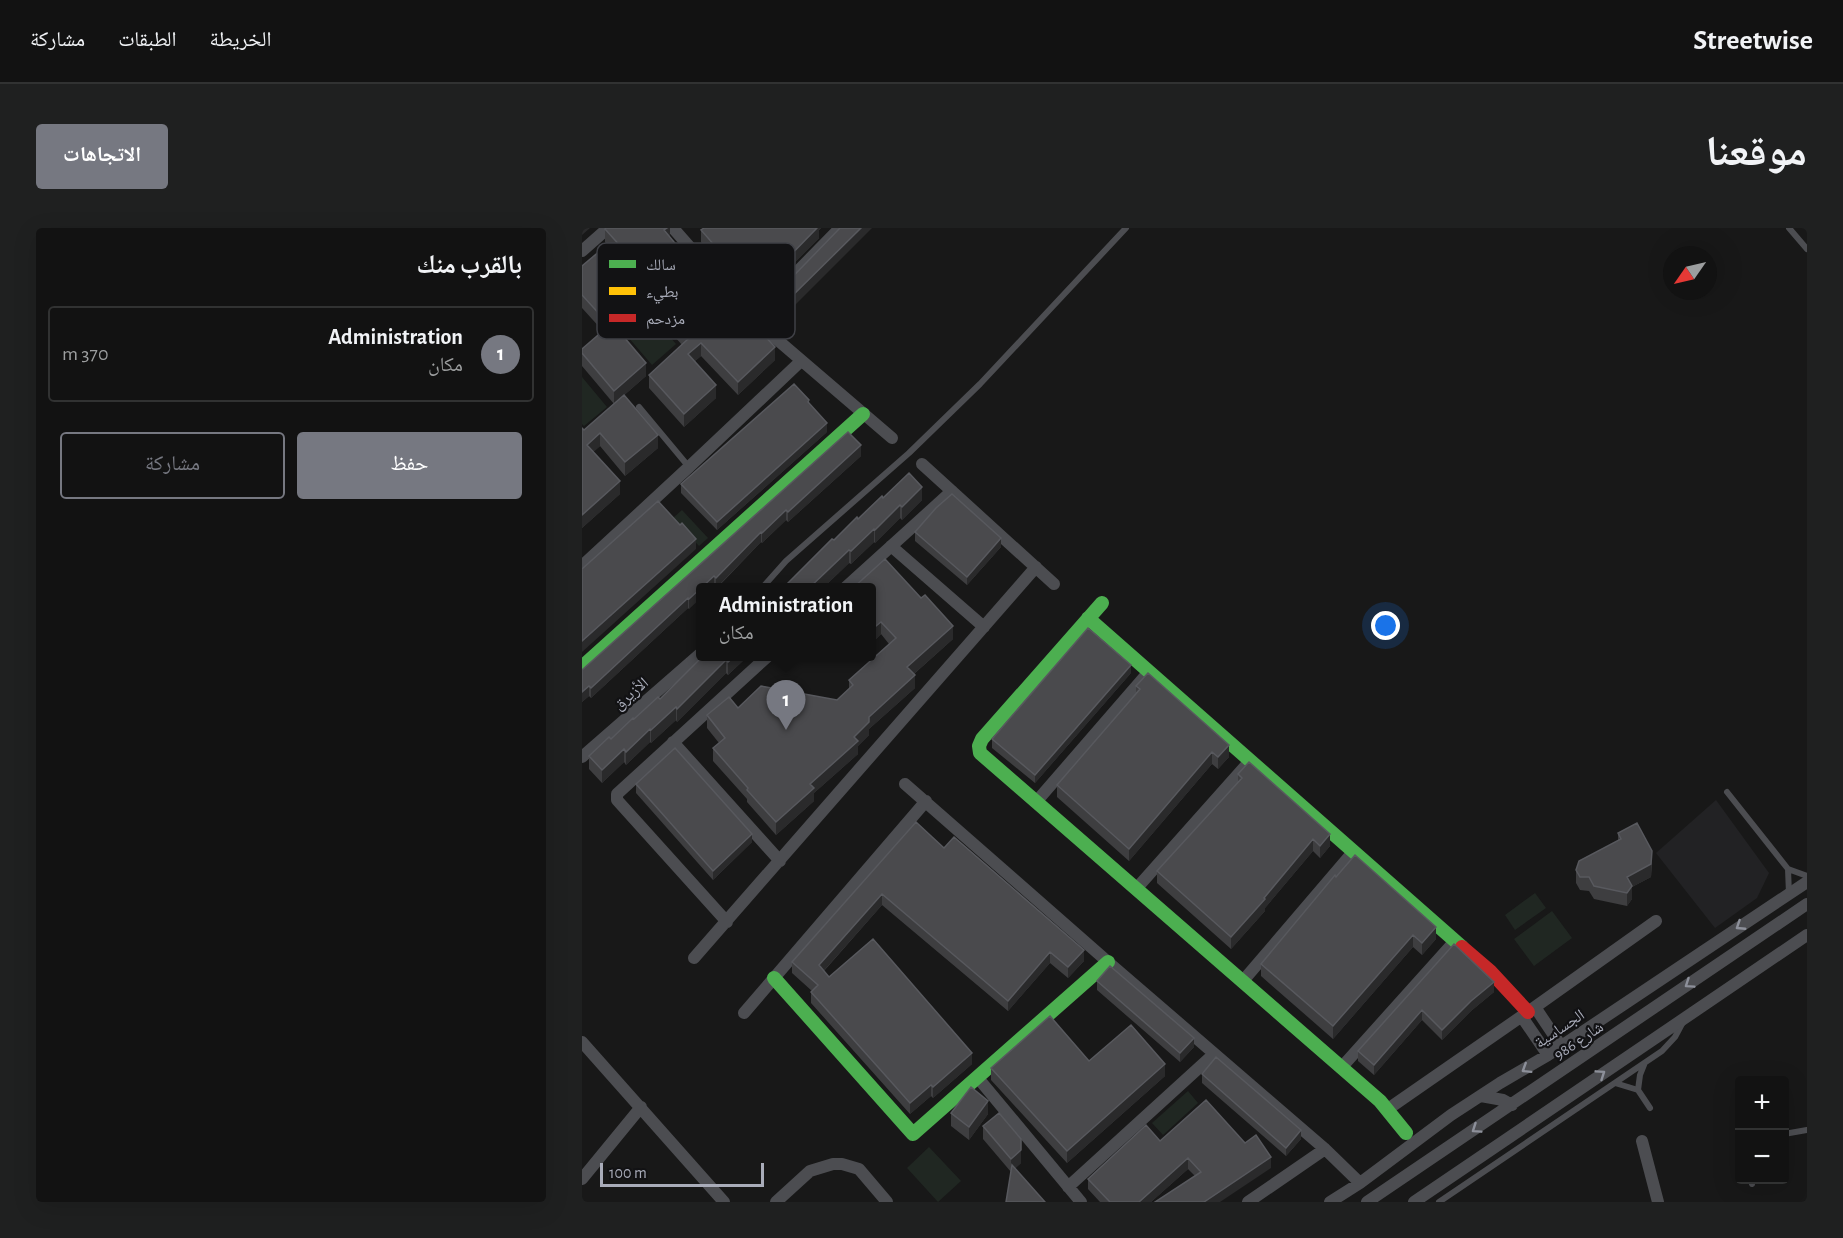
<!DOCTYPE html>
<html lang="ar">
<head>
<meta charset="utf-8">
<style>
  body { margin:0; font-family:"Alegreya Sans","Noto Naskh Arabic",sans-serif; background:#1f2020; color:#f1f3f6; direction:rtl }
  .controls { position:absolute; right:18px; bottom:18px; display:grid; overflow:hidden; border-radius:6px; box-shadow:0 6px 24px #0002 }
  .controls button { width:54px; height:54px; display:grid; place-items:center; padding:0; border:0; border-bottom:2px solid #313232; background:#121212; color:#f1f3f6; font:30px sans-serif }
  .compass { position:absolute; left:1081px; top:18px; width:54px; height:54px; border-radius:50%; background:#121212; box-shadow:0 6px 24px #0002; rotate:236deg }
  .scale { position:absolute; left:18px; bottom:15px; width:164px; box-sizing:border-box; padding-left:6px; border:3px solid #a9acb9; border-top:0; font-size:16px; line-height:21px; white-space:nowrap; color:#a9acb9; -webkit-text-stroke:4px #121214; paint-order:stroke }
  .you { position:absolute; left:804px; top:398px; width:21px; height:21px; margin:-15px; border:4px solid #fff; border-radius:50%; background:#1a73e8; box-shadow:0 0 0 9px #1a73e833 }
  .badge { display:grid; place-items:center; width:39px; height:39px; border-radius:50%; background:#767881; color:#fff; font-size:20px; font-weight:700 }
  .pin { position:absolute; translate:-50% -50px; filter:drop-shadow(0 2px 3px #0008) }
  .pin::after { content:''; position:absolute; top:32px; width:21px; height:18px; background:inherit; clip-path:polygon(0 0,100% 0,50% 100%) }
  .popup { position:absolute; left:114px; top:355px; width:180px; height:78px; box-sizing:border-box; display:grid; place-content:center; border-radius:6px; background:#121212; filter:drop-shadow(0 2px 4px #0005); font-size:20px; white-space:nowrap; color:#9c9e9f }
  .popup b { font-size:22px; color:#f1f3f6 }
  .popup::after { content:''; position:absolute; left:50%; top:100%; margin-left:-12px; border:12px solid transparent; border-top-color:#121212 }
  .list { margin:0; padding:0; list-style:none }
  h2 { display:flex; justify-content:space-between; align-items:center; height:78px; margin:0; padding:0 24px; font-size:26px }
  h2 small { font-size:20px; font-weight:400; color:#9c9e9f }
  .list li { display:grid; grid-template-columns:39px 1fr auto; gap:18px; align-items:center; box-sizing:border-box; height:96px; margin:0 12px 12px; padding:0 12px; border:2px solid #313232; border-radius:6px }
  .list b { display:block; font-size:22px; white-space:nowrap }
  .list p { margin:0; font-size:20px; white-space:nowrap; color:#9c9e9f }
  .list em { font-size:20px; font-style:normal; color:#9c9e9f }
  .actions { display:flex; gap:12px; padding:18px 24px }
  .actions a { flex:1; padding:14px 0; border:2px solid #767881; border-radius:6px; text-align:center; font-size:21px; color:#767881 }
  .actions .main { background:#767881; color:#fff }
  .map { position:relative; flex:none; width:1225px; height:974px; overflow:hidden; direction:ltr; border-radius:6px }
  header { display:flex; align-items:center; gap:36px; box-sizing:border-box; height:84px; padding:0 30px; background:#121212; border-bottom:2px solid #313232 }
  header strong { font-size:28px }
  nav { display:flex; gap:33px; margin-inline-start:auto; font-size:21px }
  .intro { display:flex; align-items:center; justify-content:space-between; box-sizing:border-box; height:144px; padding:0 36px }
  h1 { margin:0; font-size:42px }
  .button { padding:15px 27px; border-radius:6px; background:#767881; color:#fff; font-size:21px; font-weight:700 }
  main { display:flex; gap:36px; padding:0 36px }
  aside { flex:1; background:#121212; border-radius:6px; box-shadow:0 6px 24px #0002 }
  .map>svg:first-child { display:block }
  .built { fill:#222224 }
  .green { fill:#202722 }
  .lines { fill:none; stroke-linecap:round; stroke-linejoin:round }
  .lane { stroke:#4c4d51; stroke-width:6 }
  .street { stroke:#4c4d51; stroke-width:12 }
  .fast { stroke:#4caf50; stroke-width:14 }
  .jam { stroke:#c62828; stroke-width:14 }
  .wall { fill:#3e3e40 }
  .shaded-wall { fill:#2a2a2b }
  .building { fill:#4a4a4d; stroke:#58595e; stroke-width:1.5 }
  .oneway { stroke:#8d909a }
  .labels { text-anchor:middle; stroke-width:4.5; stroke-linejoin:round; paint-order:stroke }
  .street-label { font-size:16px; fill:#a9acb9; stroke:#121214 }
  .key { fill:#121214; stroke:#3f4046; stroke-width:1.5 }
  .key-label { font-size:16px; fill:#a9acb9 }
</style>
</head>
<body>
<header>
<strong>Streetwise</strong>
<nav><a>الخريطة</a><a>الطبقات</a><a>مشاركة</a></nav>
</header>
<div class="intro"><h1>موقعنا</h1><a class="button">الاتجاهات</a></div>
<main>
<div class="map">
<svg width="1225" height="974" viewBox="0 0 1225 974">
  <rect width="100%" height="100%" fill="#181818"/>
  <path class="built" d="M1134 572 1187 645 1175 670 1133 700 1074 625Z"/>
  <path class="green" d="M64 81 94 116 70 137 40 102Z
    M0 149 25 179 2 198 0 196Z
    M100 282 126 310 117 318 91 290Z
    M953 665 964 680 933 702 923 687Z
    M970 683 990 710 952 738 932 711Z
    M606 863 616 875 581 907 570 895Z
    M347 919 379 953 356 974 325 940Z"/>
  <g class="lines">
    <path class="lane" d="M1207 0 1225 21
      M57 179 107 239
      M180 360 204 333 327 225 398 156 544 0
      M1145 564 1206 641 1225 648
      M1206 641 1207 666
      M1033 855 1056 862 1068 880
      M1056 862 1058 847 1062 837
      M1202 906 1225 902
      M1169 952 1170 956
      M857 974 1080 823 1093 809 1101 794"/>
    <path class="street" d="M91 0 170 90 310 210
      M0 23 26 0
      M170 90 258 0
      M340 236 472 356
      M309 318 402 399
      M0 338 107 239 219 133
      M263 360 370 263
      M91 514 198 633
      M0 529 118 426
      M323 556 526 734 743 921 778 955
      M454 574 565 446
      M554 661 667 534
      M145 694 35 572V566L186 428
      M112 730 454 339
      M660 754 772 623
      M953 779 979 818
      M162 785 344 573
      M940 789 966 827
      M0 814 142 974
      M759 840 873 713
      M396 850 499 974
      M899 868 921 872 930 877
      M806 881 953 779 1074 693
      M1060 913 1076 974
      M0 951 59 879
      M486 959 632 826
      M194 974 228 943 251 936H260L277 941 305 974
      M666 974 743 921
      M748 974 778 955 869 887 918 855 966 827 1225 654
      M785 974 1225 676
      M832 974 1225 707"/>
    <path class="fast" d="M520 375 400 511 397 518 398 525 798 873 824 905
      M506 390 880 719
      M0 439 281 186
      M192 750 331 906 526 734"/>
    <path class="jam" d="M880 719 908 743 946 784"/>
  </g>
  <path class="wall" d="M88 0V9L147 93 144 95 149 100 193 132 156 167 119 128 113 133 134 170 102 199 67 160V147L100 117 86 101V98L59 67 20 102 0 80V38L45 51 51 46 23 14V1Z
    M122 0H239L237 2V10L199 48 195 44 175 65 152 42 147 46 119 14V2Z
    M258 0 199 91 190 81V70Z
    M0 121 64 148 32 176 0 138Z
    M42 167 76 220 43 248 18 218 11 224 38 266 0 300V200L2 202Z
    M245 204 135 302 99 265V256Z
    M266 204 279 228 206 294 204 292 180 315 179 314 135 360 132 358 130 360H118L107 381 106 380 9 470 7 468 0 474V442Z
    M301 270 340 272 320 292 318 290 293 315 292 314 269 336 267 335 241 360H198L202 359 252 312Z
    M333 304 419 319 385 357 333 313Z
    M290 360 371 411 332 446 333 460 287 501V507L276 518V526L232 565V573L194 607 165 574V571L131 533V520L137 515 125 500V487L156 480 255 472 267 461V452L307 416 299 406 294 411 290 406Z
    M120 429H165L146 447 144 445 95 494 94 492 69 515 68 514 44 537 42 534 20 555 7 541V528L29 511 78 471Z
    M549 445 453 555 410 520V511Z
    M554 458 647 529 636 541 630 536 547 633 475 569V557L554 465Z
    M656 546 748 618 738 630 731 623 683 680V683L649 721 575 655V643L656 555Z
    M54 556 170 614 131 652 54 565Z
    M334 594 362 620 502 733 486 750 468 735 426 783 300 677 242 743 247 749 390 836 351 870 349 868 328 886 229 775V764L230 763 210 745V734Z
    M1036 605 1070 636 1069 649 1050 659V671L1045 678 1012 671 1007 663 998 662 994 655V642L1036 613Z
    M753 647 854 711 840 727 831 719 751 811 679 748V736Z
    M872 716 912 764 889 783 860 812 840 792 792 847 776 833V823Z
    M515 753 612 819 598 834 515 762Z
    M507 833 583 848 485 935 409 852V840Z
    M620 846 719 911 704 928 620 855Z
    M369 885 406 886 387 912 369 898Z
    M401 898 439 935 429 944 401 911Z
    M578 913 663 915 689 940 613 948 606 941 569 974H518L506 961V951Z"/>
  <path class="shaded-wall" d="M0 0H8L0 7Z
    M85 0H88V10L82 2Z
    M233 0H239L237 2V10L199 48V37Z
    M279 0H290L199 91V79Z
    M152 30V42L147 46V34Z
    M195 33V44L175 65V53Z
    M59 54V67L20 102V89Z
    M147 80V93L138 102V89Z
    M119 115V128L106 139V126Z
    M193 119V132L156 167V154Z
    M64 135V148L32 176V163Z
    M134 157V170L102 199V186Z
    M245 195V204L135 302V294Z
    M18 205V218L5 230V217Z
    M76 207V220L43 248V234Z
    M279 217V228L206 294V284Z
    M38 253V266L0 300V287Z
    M340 259V272L320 292V279Z
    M318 277V290L293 315V302Z
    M204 282V292L180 315V305Z
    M292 301V314L269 336V323Z
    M179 304V314L134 360V350Z
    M419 310V319L385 357V349Z
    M114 311V321L0 424V413Z
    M267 322V335L241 360H227Z
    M132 348V358L130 360H119Z
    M118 360V371L107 381V371Z
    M106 370V380L9 470V460Z
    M299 394V406L294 411V398Z
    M371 398V411L325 452V439Z
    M152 429H165L146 447V434Z
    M144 432V445L95 494V481Z
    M549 437V445L453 555V547Z
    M333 447V460L287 501V507L276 518V526L232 565V573L194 607V594L272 509 287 489Z
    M7 458V468L0 474V464Z
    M94 479V492L69 515V502Z
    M68 501V514L44 537V524Z
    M647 517V529L636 541V529Z
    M42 521V534L20 555V542Z
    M630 524V536L547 633V621Z
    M170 606V614L131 652V643Z
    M748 606V618L738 630V618Z
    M731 611V623L683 680V683L649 721V709Z
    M1070 623 1069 649 1050 659V671L1045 678V649Z
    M300 666V677L237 748V737Z
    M854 699V711L840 727V715Z
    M831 707V719L751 811V798Z
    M502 722V733L486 750V739Z
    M468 724V735L426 783V773Z
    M912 754V764L889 783 860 812V802L889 773Z
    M840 782V792L792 847V837Z
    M612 810V819L598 834V825Z
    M390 825V836L351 870V859Z
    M583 836V848L485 935V923Z
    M349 857V868L328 886V875Z
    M406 873V886L387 912V899Z
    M719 902V911L704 928V920Z
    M439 911V935L429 944V931Z
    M689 929V940L638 974H622Z
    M606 930V941L569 974H557Z"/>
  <path class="building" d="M24 0H85L82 2 147 80 138 89 149 100 157 92 159 94 165 89 193 119 156 154 119 115 106 126 134 157 102 186 67 147 106 111 86 88 88 87 59 54 20 89 0 67V38L19 22 45 51 58 40 23 1Z
    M122 0H235L199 37 195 33 175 53 152 30 147 34 119 2Z
    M258 0H279L199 79 190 70Z
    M30 95 64 135 32 163 0 125V121Z
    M212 156 227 172 226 174 245 195 135 294 99 256Z
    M42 167 76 207 43 234 18 205 5 217 38 253 0 287V200L2 202Z
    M266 204 279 217 206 284 204 282 180 305 179 304 134 350 132 348 107 371 106 370 9 460 7 458 0 464V442Z
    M327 245 340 259 320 279 318 277 293 302 292 301 269 323 267 322 227 360H198L200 357 202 359 250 311 252 312 275 289 276 291 300 268 301 270Z
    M370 266 419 310 385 349 333 304 354 280Z
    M76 273 98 297 100 295 114 311 0 413V341Z
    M303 331 339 370 343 367 371 398 325 439 333 447 287 489V494L272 509 276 513 228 556 232 560 194 594 165 562 166 560 131 520 143 510 125 487 147 469 156 480 179 458 255 472 271 457 267 452 314 410 299 394 294 398 290 394V360H271Z
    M506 400 549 437 453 547 410 511Z
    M120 429H152L146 434 144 432 95 481 94 479 69 502 68 501 44 524 42 521 20 542 7 528 27 509 29 511 51 490 52 491 76 469 78 471Z
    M566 445 647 517 636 529 630 524 547 621 475 557 558 461 554 458Z
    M93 520 170 606 131 643 54 556Z
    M667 534 748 606 738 618 731 611 682 670 683 671 649 709 575 643 660 550 656 546Z
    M334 594 362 620 372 609 502 722 486 739 468 724 426 773 300 666 237 737 247 749 291 711 390 825 351 859 349 857 328 875 229 764 236 757 210 734Z
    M1055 595 1070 623 1069 636 1045 649 1050 658 1045 665 1012 658 1007 649H998L994 642 997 633 1039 611 1036 605Z
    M773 627 854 699 840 715 831 707 751 798 679 736 753 647 754 649Z
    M872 716 912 754 889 773 860 802 840 782 792 837 776 823Z
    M528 738 612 810 598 825 515 753Z
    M468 788 507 833 549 797 583 836 485 923 409 840Z
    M634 829 719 902 704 920 620 846Z
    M389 859 406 873 387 899 369 885Z
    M624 872 663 915 674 907 689 929 622 974H573L619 944 606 930 557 974H528L506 951 564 897 578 913Z
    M417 885 439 911V922L429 931 401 898Z
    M430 937 463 974H424Z"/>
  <defs><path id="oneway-chevron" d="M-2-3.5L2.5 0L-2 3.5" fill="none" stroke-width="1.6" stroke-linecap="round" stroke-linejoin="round" transform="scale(1.5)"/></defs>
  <g class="oneway">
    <use href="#oneway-chevron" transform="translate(1158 698) rotate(147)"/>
    <use href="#oneway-chevron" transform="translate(1107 756) rotate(146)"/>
    <use href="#oneway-chevron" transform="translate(944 841) rotate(148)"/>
    <use href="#oneway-chevron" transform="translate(1019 846) rotate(-34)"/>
    <use href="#oneway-chevron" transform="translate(894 901) rotate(146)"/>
  </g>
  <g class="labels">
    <g class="street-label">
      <text transform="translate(48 465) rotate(-41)" y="6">الأزيرق</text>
      <text transform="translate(977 800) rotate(-34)" y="6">الجساسية</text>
      <text transform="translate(996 812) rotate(-34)" y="6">شارع 986</text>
    </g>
  </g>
  <rect x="15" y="15" width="198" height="96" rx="9" class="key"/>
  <rect x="27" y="32" width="27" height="8" fill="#4caf50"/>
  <rect x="27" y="59" width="27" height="8" fill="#ffc107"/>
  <rect x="27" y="86" width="27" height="8" fill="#c62828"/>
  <g class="key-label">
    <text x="64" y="42">سالك</text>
    <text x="64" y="69">بطيء</text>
    <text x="64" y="96">مزدحم</text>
  </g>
</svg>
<div class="controls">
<button>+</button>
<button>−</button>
</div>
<svg class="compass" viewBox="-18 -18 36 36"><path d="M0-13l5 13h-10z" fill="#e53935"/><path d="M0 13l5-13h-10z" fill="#9c9e9f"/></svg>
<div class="scale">100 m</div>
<div class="you"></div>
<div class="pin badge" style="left:204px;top:502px">1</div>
<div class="popup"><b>Administration</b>مكان</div>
</div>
<aside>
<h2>بالقرب منك<small></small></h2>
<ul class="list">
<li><span class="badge">1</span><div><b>Administration</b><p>مكان</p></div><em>370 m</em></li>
</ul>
<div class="actions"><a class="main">حفظ</a><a>مشاركة</a></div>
</aside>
</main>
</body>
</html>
